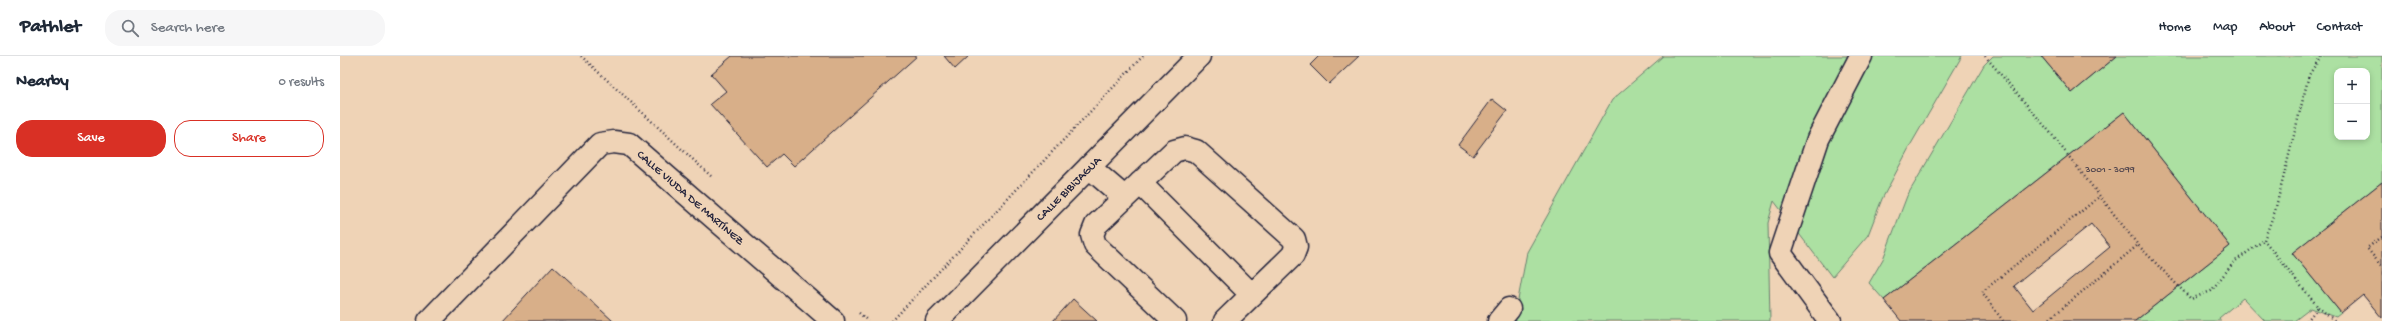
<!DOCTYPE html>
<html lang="en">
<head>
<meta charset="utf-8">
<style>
  body { margin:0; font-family:"Gochi Hand",sans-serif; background:#f6f6f7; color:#1f2937 }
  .controls { position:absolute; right:12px; top:12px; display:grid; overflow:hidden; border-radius:8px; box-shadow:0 2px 6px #0003 }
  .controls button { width:36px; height:36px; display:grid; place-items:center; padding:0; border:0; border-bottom:1px solid #e0e1e3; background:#fff; color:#1f2937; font:20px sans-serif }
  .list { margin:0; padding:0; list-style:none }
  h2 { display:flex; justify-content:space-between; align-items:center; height:52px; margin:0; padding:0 16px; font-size:17px }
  h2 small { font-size:13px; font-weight:400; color:#747a83 }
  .actions { display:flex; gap:8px; padding:12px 16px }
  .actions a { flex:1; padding:9px 0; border:1px solid #d93025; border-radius:16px; text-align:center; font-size:14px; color:#d93025 }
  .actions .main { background:#d93025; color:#fff }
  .icon { flex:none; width:22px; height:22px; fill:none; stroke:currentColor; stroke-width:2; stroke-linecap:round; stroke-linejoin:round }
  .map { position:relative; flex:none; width:2042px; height:265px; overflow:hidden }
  header { display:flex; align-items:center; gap:24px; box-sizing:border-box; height:56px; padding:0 20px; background:#fff; border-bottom:1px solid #e0e1e3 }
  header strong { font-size:19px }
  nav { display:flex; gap:22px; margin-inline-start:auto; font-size:14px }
  .search { width:280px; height:36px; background:#f6f6f7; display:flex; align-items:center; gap:10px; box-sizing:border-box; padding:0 14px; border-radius:16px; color:#747a83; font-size:15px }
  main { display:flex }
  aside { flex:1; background:#fff }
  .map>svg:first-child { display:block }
  .green { fill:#ace0a2; stroke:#67816e; fill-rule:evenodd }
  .building { fill:#d8af89; stroke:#22223b; fill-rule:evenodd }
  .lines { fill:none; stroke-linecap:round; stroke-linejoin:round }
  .minor-casing { stroke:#22223b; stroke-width:25 }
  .path { stroke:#22223b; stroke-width:2.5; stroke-dasharray:1 3; stroke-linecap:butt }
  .minor { stroke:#efd3b6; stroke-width:22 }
  .labels { text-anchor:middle; stroke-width:3; stroke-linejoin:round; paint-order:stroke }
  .number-label { font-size:10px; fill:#50454e }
  .street-label { font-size:12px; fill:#22223b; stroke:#efd3b6 }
</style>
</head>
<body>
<header>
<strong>Pathlet</strong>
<div class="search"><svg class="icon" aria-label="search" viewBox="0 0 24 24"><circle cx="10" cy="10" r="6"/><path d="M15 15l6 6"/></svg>Search here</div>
<nav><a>Home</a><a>Map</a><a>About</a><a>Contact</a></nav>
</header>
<main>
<aside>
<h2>Nearby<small>0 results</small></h2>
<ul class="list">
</ul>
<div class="actions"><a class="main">Save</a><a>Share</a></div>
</aside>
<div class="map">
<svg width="2042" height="265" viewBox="0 0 2042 265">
  <rect width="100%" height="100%" fill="#efd3b6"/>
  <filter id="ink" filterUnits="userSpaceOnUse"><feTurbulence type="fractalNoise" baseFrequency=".025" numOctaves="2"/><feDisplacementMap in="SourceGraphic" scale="8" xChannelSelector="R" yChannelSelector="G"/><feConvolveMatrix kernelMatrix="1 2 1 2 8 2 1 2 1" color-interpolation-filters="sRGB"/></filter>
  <g filter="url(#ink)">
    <path class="green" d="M1323 0H1622L1571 88 1542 143 1528 179 1492 221 1434 145 1428 167 1430 265H1174L1187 196 1272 44Z
      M1653 0H1701L1732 37 1777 0H2042V126L1952 197 2001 257 1996 261 1971 252 1954 265H1925L1903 242 1879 262 1881 265H1795L1890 190 1784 56 1544 244 1529 227 1543 203 1567 140 1644 9ZM1997 15H2027V81H1997Z"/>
    <path class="building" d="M392 0H577L454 110 442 98 427 111 370 48 386 35 371 18Z
      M604 0H629L615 13Z
      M979 0H1019L989 28 970 9Z
      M1701 0H1777L1732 37Z
      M1152 43 1167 55 1133 100 1118 89Z
      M1784 56 1890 190 1795 265H1561L1544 244ZM1751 168 1770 191 1693 254 1674 230Z
      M2042 126V262L2023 239 2001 257 1952 197Z
      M213 210 273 265H162Z
      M733 243 757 265H713Z"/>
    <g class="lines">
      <defs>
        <path id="minor" d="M749 111 784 141
          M800 127 912 239
          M89 265 260 88 274 86 289 88 493 265
          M597 265 859 0
          M835 265 755 189 752 179 756 169 834 95 845 92 856 95 954 183 956 191 953 199 885 265
          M1159 265 1169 253
          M1490 265 1440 197 1478 83 1521 0"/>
      </defs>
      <use href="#minor" class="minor-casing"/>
      <path class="path" d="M241 0 373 122
        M1645 0 1709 75 1798 189 1851 243 1871 235 1894 206 1924 184
        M2042 181 2027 192 2042 211
        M1978 251 1995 265
        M519 257 528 265
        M552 265 803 0
        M1663 265 1642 236 1759 141
        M1707 265 1798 189
        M1967 265 1978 251 1924 184 1935 155 1969 19 1981 0"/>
      <use href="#minor" class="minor"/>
    </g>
  </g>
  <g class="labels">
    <g class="number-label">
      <text x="1770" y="116">3001 - 3099</text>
    </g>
    <g class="street-label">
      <text transform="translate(728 132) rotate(-45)" y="4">CALLE BIBIJAGUA</text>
      <text transform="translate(351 141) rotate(41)" y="4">CALLE VIUDA DE MARTÍNEZ</text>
    </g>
  </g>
</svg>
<div class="controls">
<button>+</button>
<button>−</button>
</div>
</div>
</main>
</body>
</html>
